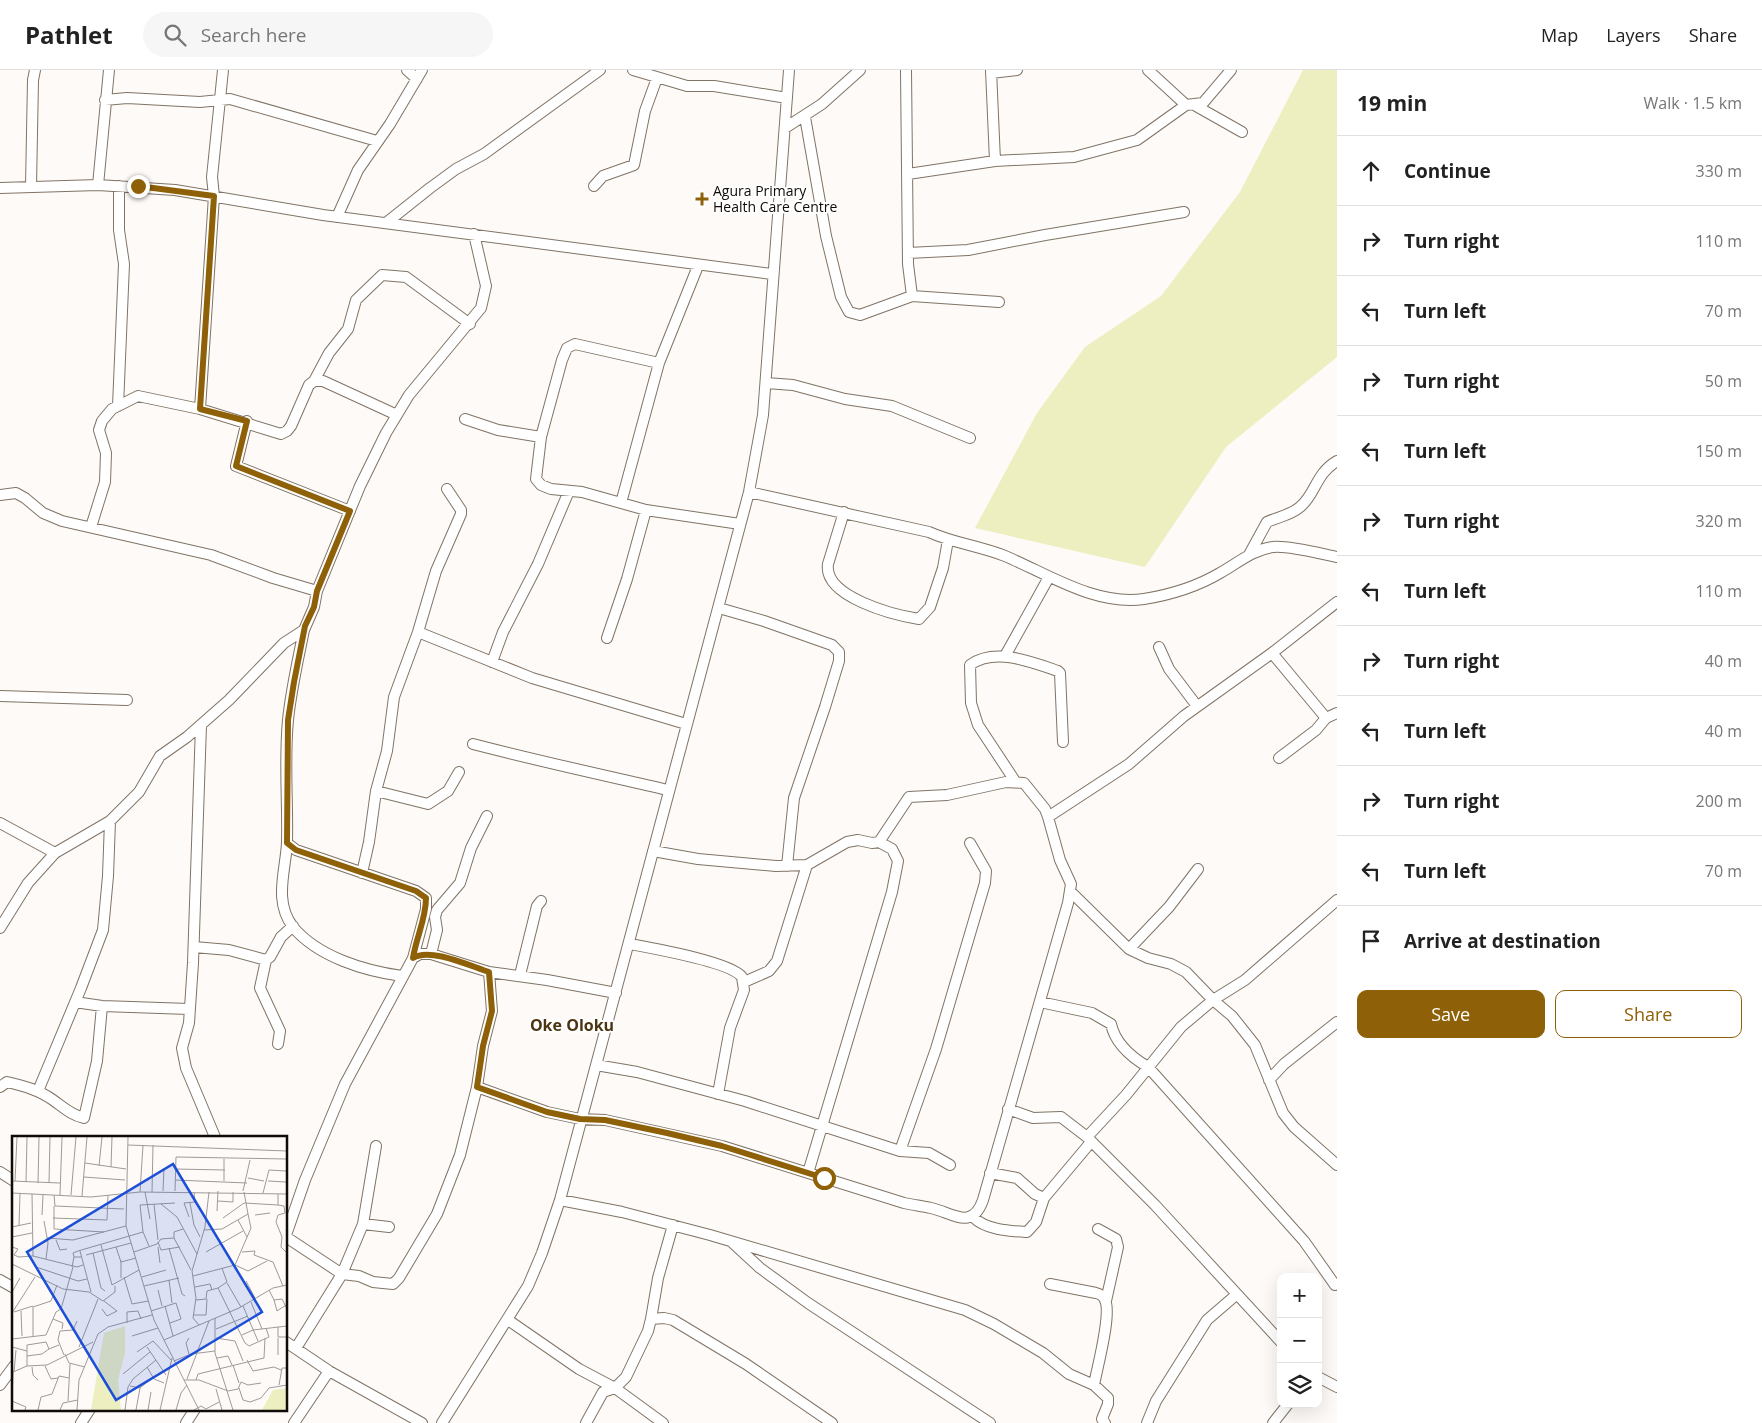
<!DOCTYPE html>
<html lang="en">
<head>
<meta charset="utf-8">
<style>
  body { margin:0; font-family:"Open Sans",sans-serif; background:#f6f6f6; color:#222 }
  .controls { position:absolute; right:15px; bottom:15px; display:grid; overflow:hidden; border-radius:10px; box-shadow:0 5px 20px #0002 }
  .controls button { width:45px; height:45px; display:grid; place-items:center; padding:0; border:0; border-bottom:1px solid #e0e0e0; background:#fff; color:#222; font:25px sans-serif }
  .stop { position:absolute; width:15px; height:15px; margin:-11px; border:4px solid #8e6108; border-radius:50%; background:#fff }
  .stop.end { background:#8e6108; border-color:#fff; box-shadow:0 1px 5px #0008 }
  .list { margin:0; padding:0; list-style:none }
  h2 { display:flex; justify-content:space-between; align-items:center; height:65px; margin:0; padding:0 20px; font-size:21px }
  h2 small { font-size:16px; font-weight:400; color:#767676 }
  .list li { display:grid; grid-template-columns:32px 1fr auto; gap:15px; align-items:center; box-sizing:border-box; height:70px; padding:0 20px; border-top:1px solid #e0e0e0 }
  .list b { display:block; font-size:19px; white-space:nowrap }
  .list em { font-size:16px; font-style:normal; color:#767676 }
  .actions { display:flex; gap:10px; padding:15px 20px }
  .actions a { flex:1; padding:11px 0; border:1px solid #8e6108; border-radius:10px; text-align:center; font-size:18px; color:#8e6108 }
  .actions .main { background:#8e6108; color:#fff }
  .icon { flex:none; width:28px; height:28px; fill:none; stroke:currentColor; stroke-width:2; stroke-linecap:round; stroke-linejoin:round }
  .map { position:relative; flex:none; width:1337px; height:1353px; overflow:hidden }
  header { display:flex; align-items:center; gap:30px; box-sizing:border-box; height:70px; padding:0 25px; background:#fff; border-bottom:1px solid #e0e0e0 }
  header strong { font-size:24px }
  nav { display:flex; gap:28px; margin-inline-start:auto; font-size:18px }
  .search { width:350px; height:45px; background:#f6f6f6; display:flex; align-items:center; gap:12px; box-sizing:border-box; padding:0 18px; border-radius:28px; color:#767676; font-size:19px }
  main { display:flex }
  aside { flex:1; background:#fff }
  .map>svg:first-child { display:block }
  .green { fill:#edefc0 }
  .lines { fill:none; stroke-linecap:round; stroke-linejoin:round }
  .minor-casing { stroke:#817365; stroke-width:12 }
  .minor { stroke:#fff; stroke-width:10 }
  .route { stroke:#8e6108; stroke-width:6 }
  .poi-dot { fill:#8e6108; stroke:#fff; stroke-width:2 }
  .labels { text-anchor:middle; stroke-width:4; stroke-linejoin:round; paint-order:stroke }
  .poi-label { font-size:14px; fill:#100b06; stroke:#fff; text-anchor:start }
  .quarter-label { font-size:16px; font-weight:bold; fill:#4b3510; stroke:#fff }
  .inset-road { fill:none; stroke:#9e9a97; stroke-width:1 }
  .view { fill:#1d4ed8; fill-opacity:0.15; stroke:#1d4ed8; stroke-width:2.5 }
  .inset-edge { fill:none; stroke:#100b06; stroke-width:2.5 }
</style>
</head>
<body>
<header>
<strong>Pathlet</strong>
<div class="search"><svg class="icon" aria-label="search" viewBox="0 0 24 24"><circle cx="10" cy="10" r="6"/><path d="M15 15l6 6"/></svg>Search here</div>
<nav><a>Map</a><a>Layers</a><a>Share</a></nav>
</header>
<main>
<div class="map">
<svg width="1337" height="1353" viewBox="0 0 1337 1353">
  <rect width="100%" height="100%" fill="#fdfaf7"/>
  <path class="green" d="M1303 0H1337V287L1226 377 1145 497 975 458 1037 343 1085 277 1161 226 1240 122Z"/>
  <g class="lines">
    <defs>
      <path id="minor" d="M407 0 417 9
        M633 0 687 16H714L787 28
        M906 0 908 194 912 226
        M991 0 995 91
        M1148 0 1186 35
        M991 3 1017 0
        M105 30 127 28 200 32 230 29 377 71
        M1196 36 1242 62
        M805 47 826 166 841 227 849 242 860 245 912 226 999 232
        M785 58 822 34 860 0
        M908 104 995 91 1074 87 1137 70 1186 35 1203 33 1231 0
        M98 115 109 0
        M31 116 33 10 35 0
        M594 116 603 106 634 95 645 41 657 8
        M0 118 98 115 175 120 323 145 772 204
        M337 147 358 100 390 54 422 0
        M386 153 430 118 456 99 484 84 600 0
        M908 183 968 180 1045 165 1184 142
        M659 293 575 274 567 278 562 290 541 367 536 409 541 415 551 419 582 422 646 440 740 454
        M314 311 329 283 348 259 356 230 382 205 406 207 470 254
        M766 313 793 315 845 329 892 336 970 368
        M118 336 124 194 119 160V116
        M200 339 281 364 287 361 291 356 309 315 314 311H323L397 345
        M465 349 498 360 541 367
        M247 351 236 396 350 441
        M749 422 929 462C953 473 980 476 1005 486 1048 504 1095 536 1144 529 1169 525 1198 516 1220 503 1238 493 1252 480 1273 477 1287 475 1322 484 1337 487
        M0 425 16 423 25 428 43 443 62 451 211 485 273 508 317 521
        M621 433 659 293 698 196
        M844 442 828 494C823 527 894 545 919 549L930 537 943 498 948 470
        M91 457 105 412 106 383 99 360 102 351 112 339 138 326 200 339 214 126 212 107 223 0
        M1250 483 1267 452C1278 447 1291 445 1300 437 1316 424 1315 404 1337 391
        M719 538 764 551 832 575 839 582V591L825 637 794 728 787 796
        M304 560C298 590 291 620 288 650 284 691 288 731 287 772 286 800 273 831 293 857 318 887 365 901 402 906
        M418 562 532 608 686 654
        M607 568 627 509 646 440
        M1159 577 1169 599 1197 636
        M1272 583 1326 648
        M1005 586 1049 507
        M492 592 503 562 538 494 569 421
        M0 626 127 630
        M201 655 193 893 189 953 182 978 186 998 215 1067
        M473 674C538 691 603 705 668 720
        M1279 688 1316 660 1326 648 1337 643
        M1015 711 978 655 971 633 970 595C995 577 1032 592 1058 601L1060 603 1063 672
        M376 721 428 734 448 721 459 702
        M1048 747 1129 694 1184 646 1272 583 1337 532
        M0 753 55 783
        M287 773 296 780 416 821 426 828V839L413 888
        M653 781 698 789 776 796 807 795 847 772 858 770 872 773 879 772 892 779 898 791 892 822 808 1103
        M362 803 369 772 376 721 387 681 394 627 418 562 436 501 461 444V440L447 419
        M1071 822 1129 879 1148 888 1171 894 1186 902 1213 930 1232 946 1255 975 1283 1043 1294 1057 1337 1095
        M0 858 28 813 55 783 110 751 139 722 160 686 187 667 229 630 284 573 304 560 314 537 317 521 360 416 386 363 409 325 481 238 486 216 474 164
        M630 874C651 878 731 892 742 907L744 920 730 958 718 1024
        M194 877 229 880 266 890 270 887 281 867 293 856
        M1129 879 1169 837 1198 799
        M431 884 437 860 435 847 437 840 460 813 471 778 487 746
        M266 890 260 918 280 961 278 974
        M520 905 537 836 541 831
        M744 912 769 901 777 891 807 795
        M75 932 102 936 189 939
        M1040 932 1092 943 1111 954C1115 973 1131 987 1148 997L1304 1171 1335 1215
        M596 995 637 1002 745 1031 900 1081 929 1083 950 1095
        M1269 1010 1284 994 1337 952
        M0 1017 7 1012C24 1016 39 1020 53 1030 63 1037 71 1045 84 1048L97 991 102 936
        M477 1017 483 976 492 941 489 902
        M38 1021 81 918 103 860 108 806 110 751
        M1008 1039 1033 1048 1061 1047 1087 1067 1155 1135 1281 1272
        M1087 1067 1126 1025 1181 957 1213 930 1245 910 1337 830
        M900 1081 936 979 985 813 986 801 970 773
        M0 1102 14 1111
        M990 1103 1017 1108 1035 1124 1044 1128 1091 1072
        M560 1130 622 1142 710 1165 965 1240 994 1254 1043 1283 1069 1304 1094 1315 1108 1328V1334L1102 1349 1105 1353
        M973 1147C986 1160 1009 1161 1027 1162L1036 1152 1044 1128
        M363 1154 389 1157
        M1098 1159 1116 1169 1118 1177 1106 1231
        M286 1165 305 1110 345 1014 413 888 420 884H431L489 902 547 910 616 923
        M286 1167 342 1204 359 1206 373 1212 393 1214 399 1208 437 1144 460 1085 477 1017 547 1042 580 1049 605 1050 722 1076 904 1133C913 1135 922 1136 931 1138 953 1143 972 1161 983 1130L1068 833 1071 814 1060 790 1048 747 1045 739 1024 713 1006 712 947 725 909 727 879 772
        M733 1173 760 1198 808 1233 990 1353
        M0 1210 14 1218
        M1050 1214 1096 1223C1100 1224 1103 1225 1105 1230 1112 1244 1097 1298 1094 1315
        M651 1249 658 1208 673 1155
        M508 1250 579 1299 615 1318 663 1353
        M286 1272 329 1301 422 1353
        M296 1278 342 1204 363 1154 376 1076
        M1318 1307 1337 1317
        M0 1315 14 1296
        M81 1353 90 1339
        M186 1353 195 1339
        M294 1353 329 1301
        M442 1353 528 1216 542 1183 560 1130 749 422 763 345 789 0
        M586 1353 603 1322 615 1318 626 1307 648 1261 651 1249 664 1248 673 1250 746 1294 832 1353
        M1147 1353 1156 1331 1207 1250 1236 1225
        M1273 1353 1288 1334"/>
    </defs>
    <use href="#minor" class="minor-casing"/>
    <use href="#minor" class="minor"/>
  </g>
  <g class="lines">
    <path class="route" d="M138 116 214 126 200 339 247 351 236 396 350 441 317 521 314 537 305 556 294 612 288 650 287 773 296 780 416 821 426 828C426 849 416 868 413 888 430 877 470 896 489 902L492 941 483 976 477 1017 547 1042 580 1049 605 1050 667 1063 722 1076 824 1108"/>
  </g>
  <path class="poi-dot" d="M699.5 121.5h5v5h5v5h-5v5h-5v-5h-5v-5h5z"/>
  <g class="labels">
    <g class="poi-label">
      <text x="713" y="126">Agura Primary<tspan x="713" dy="16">Health Care Centre</tspan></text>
    </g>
    <g class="quarter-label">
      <text x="572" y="961">Oke Oloku</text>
    </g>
  </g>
  <g transform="translate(12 1066)">
    <rect width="275" height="275" fill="#fdfaf7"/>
    <path d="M113 190V217L106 244 109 274H79L92 197ZM275 252V274H250L261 254Z" fill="#edefc0"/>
    <path class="inset-road" d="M116 1 114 90 142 184 187 274M116 9 275 15M212 23V45M275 23V52M73 27 114 33M87 30 90 1M99 31 100 1M163 33 213 34M72 41 113 44M236 42 252 45M163 44 235 47M0 45 48 47M3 45 5 1M256 45 274 46M14 46 15 1M26 47 27 1M37 47 38 1M151 55 152 32M163 55 164 21 275 23M231 55 238 24M128 56 131 9M133 56 138 83M140 56 141 9M0 57 79 61 128 56 275 58M251 57 257 34 274 35M20 58 21 120M42 59 43 70 112 73M48 59 50 1M59 59 64 1M70 60 75 1M206 65 221 66V56M178 67 182 89 188 101M142 68 146 104M149 68 165 81 185 118M266 69 272 70 273 77 266 79 264 86 270 101 269 111 275 117M42 70V93L92 96M205 75 206 55M30 79 31 59M243 79 258 77M177 81 172 67 183 66 182 56M41 82 95 84 96 59M211 82 232 67 266 69V58M226 84 235 101M32 85 36 107 34 123M7 90 8 57M0 91 19 87M192 94 210 93 236 78 232 56M131 96 137 110M0 101 20 97M35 102 61 104 114 90M162 102V96L171 93M44 104 48 114 55 113M146 106 149 114 168 111M89 109 100 149 127 134M0 111 6 113 2 119 7 121 21 120 65 131 71 129M104 111 109 126 124 122M146 111 148 127M157 112 170 158 173 160M68 115 79 156M122 116 145 108 149 103 162 102 179 134M194 116 231 95M230 116 243 115 242 119 261 126 271 150M81 117 89 152 93 155M74 119 119 107M62 121 61 117 66 115 131 96 128 69 163 67M109 125V142M0 128 51 153 77 156 91 165 103 156V150M223 129 236 135 255 125M24 131 66 145 75 143M60 131 62 121H69M210 132 215 146 206 152 233 207 237 210 257 201 254 192M181 140 223 129 239 92 236 78M112 141 120 168 136 165M130 141 154 134M157 144 160 167M234 145 243 162M215 147 229 171M132 150 167 142M183 151 198 148 200 154M146 154 150 170M257 154 262 164 270 163 275 173M0 156 8 142M184 164 194 163 195 155 206 152M262 164 265 175 274 169M239 166 250 193M153 170 161 200M231 170 246 205M90 173 95 180 105 175 92 165M9 175 10 200M139 175 164 167 169 183 158 187M2 176 21 170M0 177 23 141M182 179H194L195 163M203 182V217L221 274M41 183 51 187 50 193M115 187V176L126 175 129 183M187 189 181 182 184 162 180 135 193 91 197 56M266 191V201H275M204 193 236 180M230 199 241 194 275 190M21 200V171L39 165 45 149M120 200 146 192M177 202 174 207 177 218M204 202 223 205 231 225M0 203 34 199 44 176 49 173 61 131M152 204 227 172 261 152 275 149M0 211 15 215M67 211 86 163M135 211 154 239M125 216 141 205 159 224M53 218 57 227 73 231M52 219 46 204 48 195 61 194 65 185M266 219V202M15 220 30 218 37 213M205 222 216 220 220 229M235 224 241 235 262 231 269 234M162 225 179 218 203 215M221 229 227 247M15 230V209L34 206 37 213 47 209M33 230 39 243 46 242M20 231 21 239 26 244M135 231 142 243 152 247M2 236 4 214M111 238 138 216M175 243 197 185M172 244H187L216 255 226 253 229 246 236 249 249 247M184 244 186 238 252 222 253 202M267 249 270 232H275M118 250 128 252 141 241M227 252 231 264 238 266 249 262 257 252 275 249M204 253 210 274M0 263 1 236 15 230 35 229 81 206M0 265 14 271 13 274M56 265 58 228M26 274 29 261 40 258 47 240 57 242M48 274 51 267 66 264M65 274 67 244 86 198 96 191 140 179M113 274 116 251 121 243 144 224M124 274 128 252M136 274 139 256M148 274 160 222M164 274 169 257 175 249M182 274 189 270 194 273 207 266"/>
    <path class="view" d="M161 28 250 176 104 264 15 116Z"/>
    <rect width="275" height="275" class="inset-edge"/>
  </g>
</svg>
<div class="controls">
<button>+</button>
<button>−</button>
<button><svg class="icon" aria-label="layers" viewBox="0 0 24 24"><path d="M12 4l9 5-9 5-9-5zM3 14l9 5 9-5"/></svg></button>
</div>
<div class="stop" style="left:824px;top:1108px"></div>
<div class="stop end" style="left:138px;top:116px"></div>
</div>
<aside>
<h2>19 min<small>Walk · 1.5 km</small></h2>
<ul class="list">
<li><svg class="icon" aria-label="ahead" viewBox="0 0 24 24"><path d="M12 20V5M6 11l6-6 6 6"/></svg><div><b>Continue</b></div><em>330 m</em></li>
<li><svg class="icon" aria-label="right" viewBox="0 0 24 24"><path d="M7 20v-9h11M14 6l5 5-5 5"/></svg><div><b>Turn right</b></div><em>110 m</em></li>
<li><svg class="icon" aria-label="left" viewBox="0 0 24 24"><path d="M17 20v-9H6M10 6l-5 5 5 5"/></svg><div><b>Turn left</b></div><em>70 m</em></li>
<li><svg class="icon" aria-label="right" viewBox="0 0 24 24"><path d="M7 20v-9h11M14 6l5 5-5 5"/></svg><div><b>Turn right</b></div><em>50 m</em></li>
<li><svg class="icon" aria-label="left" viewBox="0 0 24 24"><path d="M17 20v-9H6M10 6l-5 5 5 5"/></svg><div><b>Turn left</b></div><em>150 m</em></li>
<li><svg class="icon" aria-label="right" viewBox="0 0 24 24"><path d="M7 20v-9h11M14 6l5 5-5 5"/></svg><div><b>Turn right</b></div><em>320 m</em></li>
<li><svg class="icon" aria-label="left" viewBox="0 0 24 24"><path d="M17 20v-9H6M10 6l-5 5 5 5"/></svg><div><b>Turn left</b></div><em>110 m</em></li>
<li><svg class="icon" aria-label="right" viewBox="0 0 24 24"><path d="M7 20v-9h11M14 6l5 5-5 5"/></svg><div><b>Turn right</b></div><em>40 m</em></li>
<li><svg class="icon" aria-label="left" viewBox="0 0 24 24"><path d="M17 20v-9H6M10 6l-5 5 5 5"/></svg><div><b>Turn left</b></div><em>40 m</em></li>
<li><svg class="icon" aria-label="right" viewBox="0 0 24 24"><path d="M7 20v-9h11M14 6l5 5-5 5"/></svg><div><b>Turn right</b></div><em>200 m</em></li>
<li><svg class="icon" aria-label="left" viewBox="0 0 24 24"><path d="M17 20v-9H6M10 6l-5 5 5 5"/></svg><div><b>Turn left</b></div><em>70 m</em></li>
<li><svg class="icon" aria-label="arrive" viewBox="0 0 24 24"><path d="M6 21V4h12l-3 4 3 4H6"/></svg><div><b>Arrive at destination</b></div></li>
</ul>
<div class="actions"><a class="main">Save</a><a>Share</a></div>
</aside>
</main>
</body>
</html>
